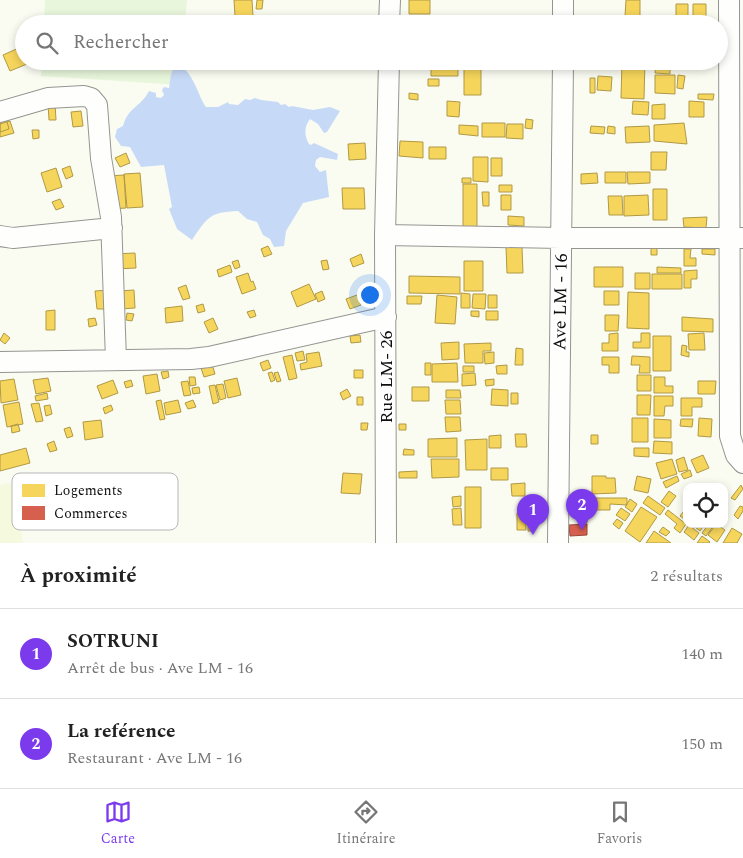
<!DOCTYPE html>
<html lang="fr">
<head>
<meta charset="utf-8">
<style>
  body { margin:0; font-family:Spectral,serif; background:#f2f2f2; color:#222 }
  .controls { position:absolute; right:15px; bottom:15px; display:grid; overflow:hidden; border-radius:10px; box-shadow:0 2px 8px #0003 }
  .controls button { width:45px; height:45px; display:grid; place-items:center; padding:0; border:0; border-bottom:1px solid #e0e0e0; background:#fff; color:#222; font:25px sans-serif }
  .you { position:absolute; left:369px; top:294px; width:18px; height:18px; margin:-12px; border:4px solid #fff; border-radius:50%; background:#1a73e8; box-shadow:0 0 0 8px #1a73e833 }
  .badge { display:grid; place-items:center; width:32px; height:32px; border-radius:50%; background:#7c3aed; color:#fff; font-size:16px; font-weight:700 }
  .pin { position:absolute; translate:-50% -41px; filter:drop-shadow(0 1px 2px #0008) }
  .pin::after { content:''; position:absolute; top:26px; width:18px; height:15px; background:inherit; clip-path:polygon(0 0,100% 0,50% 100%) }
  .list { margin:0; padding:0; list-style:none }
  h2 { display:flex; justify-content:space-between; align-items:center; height:65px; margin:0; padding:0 20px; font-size:21px }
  h2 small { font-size:16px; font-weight:400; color:#767676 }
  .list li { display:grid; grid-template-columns:32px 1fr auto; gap:15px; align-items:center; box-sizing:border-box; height:90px; padding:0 20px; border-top:1px solid #e0e0e0 }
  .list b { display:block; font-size:19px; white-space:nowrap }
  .list p { margin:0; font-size:16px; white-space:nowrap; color:#767676 }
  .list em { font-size:16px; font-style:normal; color:#767676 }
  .icon { flex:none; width:28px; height:28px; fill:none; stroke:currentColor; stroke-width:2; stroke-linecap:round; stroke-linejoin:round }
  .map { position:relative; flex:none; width:743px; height:543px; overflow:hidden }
  .search { position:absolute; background:#fff; box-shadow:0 2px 8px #0003; left:15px; right:15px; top:15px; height:55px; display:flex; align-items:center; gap:12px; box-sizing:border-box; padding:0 18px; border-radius:28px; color:#767676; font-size:19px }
  .sheet { height:245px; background:#fff }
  nav { display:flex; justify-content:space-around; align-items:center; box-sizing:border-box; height:70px; border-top:1px solid #e0e0e0; background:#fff; font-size:14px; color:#767676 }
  nav a { display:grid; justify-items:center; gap:2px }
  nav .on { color:#7c3aed }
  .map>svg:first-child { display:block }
  .farmland { fill:#f5f9de }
  .pitch { fill:#e8f7db }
  .water { fill:#c6daf8 }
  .homes { fill:#f6d55c; stroke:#b09945 }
  .shops { fill:#d6604d; stroke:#9a473a }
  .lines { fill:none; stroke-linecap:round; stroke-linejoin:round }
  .minor-casing { stroke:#949591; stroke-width:22 }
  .minor { stroke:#fefffd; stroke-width:20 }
  .labels { text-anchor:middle; stroke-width:5; stroke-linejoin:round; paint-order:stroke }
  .street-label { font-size:18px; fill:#0e0e0e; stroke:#fff }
  .key { fill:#fff; stroke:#b7b7b7; stroke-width:1 }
  .key-label { font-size:14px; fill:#0e0e0e }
</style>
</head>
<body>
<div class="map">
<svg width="743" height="543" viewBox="0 0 743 543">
  <rect width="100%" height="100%" fill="#fafcf2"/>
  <path class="farmland" d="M11 483 23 543H0V485Z"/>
  <path class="pitch" d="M45 0H187L185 24H44Z
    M42 61H183L181 85 41 76Z"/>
  <path class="water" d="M179 65C194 73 197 94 206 107H218L228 102 229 104 238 105 245 99 250 100 255 98 261 100 278 102 281 105 285 104 289 107 292 106 313 110 330 107 340 111 327 132 324 133 318 124 310 119C304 127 304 135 309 144L311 145 314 143 338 154 337 160 320 157 316 160 315 166 320 172 326 170 329 197 303 203 286 231 284 246 274 247 270 239 263 235 257 222 247 219 238 211C209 212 207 218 192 240L177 229 169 209 172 207 164 165 141 167 130 147 121 146 115 137 117 129 123 126C128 107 141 107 149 91L156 93V97L161 98 164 95 162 90 164 87 169 88C171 80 169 69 179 65Z"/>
  <path class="homes" d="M234 0H252L253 16H235Z
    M257 0H263L262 9H256Z
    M409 0H430V14H409Z
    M626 0H640V16H625Z
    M676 4H688V16H676Z
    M693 4H706V18L693 17Z
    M505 17H525V24H505Z
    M652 18H663V24H652Z
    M618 19H627V24H618Z
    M21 47 24 55V61H26L27 64 10 71 3 55Z
    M590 61H607V66H590Z
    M607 61H618V66H607Z
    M622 61H645L644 99 621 98Z
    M656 61 670 62V74L655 73Z
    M431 62H458V76H431Z
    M464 62H481V95H464Z
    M655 75H675V94L655 93Z
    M678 75 685 76 683 89 677 88Z
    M598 76 612 77 611 91 597 90Z
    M590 78H595V93H590Z
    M428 79H439V86H428Z
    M409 93 418 94V100L409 99Z
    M698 94H714L713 100 698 99Z
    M447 101 460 102 459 117 447 116Z
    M633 101 649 102 648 115 632 114Z
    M689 101 704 102V117H689Z
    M55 103 56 120H49L48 104Z
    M665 104V119H652V105Z
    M81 111 83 126 73 127 71 112Z
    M6 118 9 129 0 132V119Z
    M526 119 533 120 532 129 525 128Z
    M10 121 14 133 0 137V124Z
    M482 123H505V137H482Z
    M684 123 687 144 654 141V125Z
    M507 124H523V139L506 138Z
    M459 125 478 126V136L459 134Z
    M591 126 605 127 604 134 590 133Z
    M608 126 615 127V134L607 133Z
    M649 126 650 142 626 143 625 127Z
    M32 130H39V138L33 139Z
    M400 141 423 142V158L399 156Z
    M365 143 366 159 349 160 348 144Z
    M429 147H446V159H429Z
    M651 152H667L666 170H651Z
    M126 153 130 163 120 167 115 158Z
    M473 157H488V182L473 181Z
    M491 158H502V176H491Z
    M70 166 73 176 66 179 62 169Z
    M56 168 62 187 47 192 41 173Z
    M605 172H626V183H605Z
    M627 172H650V183L628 184Z
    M140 173 143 207 127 208 124 174Z
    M597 173 598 183 581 184V174Z
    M124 175 126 208 111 209 108 176Z
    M462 178H471V183H462Z
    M463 184H477V227H463Z
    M499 185H512V192H499Z
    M342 188H364L365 209H343Z
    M653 189H667V220H653Z
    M482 192H489V206H483Z
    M501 195H511V210H501Z
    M648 195 649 215 624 216V196Z
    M608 196H622L623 215H609Z
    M60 199 64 207 56 210 52 202Z
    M508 216 524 217V226L508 225Z
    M707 217 706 228 684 227 683 218Z
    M268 246 272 254 264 257 261 249Z
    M506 247H522L523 273H507Z
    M651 248H657V255H651Z
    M684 249H691L690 258H696V266H684Z
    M702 249H715V255L702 254Z
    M135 253 136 268 115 269 114 254Z
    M361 254 364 263 353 267 350 259Z
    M238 260 240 267 235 269 232 262Z
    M327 260 329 269 323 270 321 261Z
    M464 261H483V291H464Z
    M230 265 232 272 219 277 217 270Z
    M594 267H623V287H594Z
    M657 267 681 268V273H657Z
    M697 270V279H691V288H684V271Z
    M248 273 251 282 253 281 256 289 242 294 236 277Z
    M635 273H650V289H635Z
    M652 274H682V289H652Z
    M409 276 460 277V294L409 293Z
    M309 284 316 299 297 307 291 292Z
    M186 285 190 298 183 300 178 288Z
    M110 290 111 309H97L95 291Z
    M134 290 135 308 120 309 119 291Z
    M322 291 325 299 318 302 315 294Z
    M604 291H619V305H604Z
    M628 292 649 293V329L627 328Z
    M461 293 470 294V308H461Z
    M473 294H486L485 309 472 308Z
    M357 295 361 305 350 309 346 299Z
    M437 295 457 297 455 324 435 323Z
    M488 295H497V308H488Z
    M407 296H422L421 304H407Z
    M203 304 205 311 198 313 196 306Z
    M182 306 183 321 166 323 165 308Z
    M55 310V330H46V311Z
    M254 310 256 316 250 318 247 312Z
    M471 311H479V317L471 316Z
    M486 311H498V320H486Z
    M127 313 134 314 132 321 126 320Z
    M605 315H619L618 331H605Z
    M682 317 713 319V332L682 331Z
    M95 318 97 325 89 327 88 319Z
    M213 318 218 329 209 333 204 322Z
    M4 333 10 338 5 344 0 340Z
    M618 333V351H602V343H609V334Z
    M641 333H650V348H633V342H641Z
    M704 333 705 350H689L688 334Z
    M360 335 361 342 351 343 350 336Z
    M653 336H671V371H653Z
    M459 342V359L442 360 441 343Z
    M491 343V351H483V363H465L464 344Z
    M682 345 687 346 686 352H689V357L681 355Z
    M516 348 523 349V365H515Z
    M303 351 305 360 297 361 295 353Z
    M319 352 322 366 301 370 300 364 307 362 306 354Z
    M494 352V363L485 364 484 353Z
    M292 355 297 378 289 380 283 357Z
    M632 356 650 357V373H639L640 365H631Z
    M602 357H619V373H609V365H602Z
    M268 360 271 368 263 371 260 363Z
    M425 363H431V375H425Z
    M457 363 458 382H432V364Z
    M212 364 215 374 204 377 201 368Z
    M507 365V374H497L496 366Z
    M463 366H474V372H463Z
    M354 370H363V378H354Z
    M168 371 169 377 163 379 161 372Z
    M272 372 275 380 271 382 268 373Z
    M278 372 281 381 277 382 274 373Z
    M475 373 476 385 462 386V374Z
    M157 374 160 391 146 394 143 376Z
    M637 375H651V391H637Z
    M189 377H195L196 385 190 386Z
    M654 377H665V386H673V393H654Z
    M48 378 51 391 36 394 33 380Z
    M237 378 241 395 228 398 224 381Z
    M14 379 18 400 1 403 0 381Z
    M494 379V385L486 386 485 380Z
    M113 380 118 393 102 399 97 386Z
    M131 380 133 386 126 388 124 382Z
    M188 381 191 395 184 396 181 382Z
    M698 381H716L715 394H698Z
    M223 384 226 398 220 400 216 385Z
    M215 385 219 402 213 404 209 386Z
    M199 387 200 393 193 394 192 388Z
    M412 387H429V401H412Z
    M347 389 351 396 343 400 340 393Z
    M492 389 508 390V406L491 405Z
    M446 390H460L461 398H446Z
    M47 393 48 399 36 401 35 396Z
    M511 393H518V404H511Z
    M637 395H651L650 415H637Z
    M654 396H673V406H665L664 416H654Z
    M357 397H363V405H357Z
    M681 398H702V407H692V416H681Z
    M161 400 165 419 160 420 156 401Z
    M178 400 181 412 166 415 164 403Z
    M193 400 196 407 188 409 185 403Z
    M445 400H460L461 414H446Z
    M19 402 23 424 7 427 3 405Z
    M39 403 43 421 36 422 31 404Z
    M50 405 52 414 46 416 44 406Z
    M111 405 113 410 105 414 103 408Z
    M445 417H460L461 431 446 432Z
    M632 418H648V442H632Z
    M699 418 712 419 711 437 698 436Z
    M654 419 671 420V438H654Z
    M681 419H693L692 427 680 426Z
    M101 420 103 437 85 440 83 422Z
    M361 423H368L367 430H361Z
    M18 424 20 431 12 433 11 426Z
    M399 424H406V430H399Z
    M70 427 73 436 67 438 64 429Z
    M515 434H526L527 447H516Z
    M501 435V448H489V436Z
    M591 435H598V444H591Z
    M457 438V457H428V439Z
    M487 439V470H466L465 440Z
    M54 441 57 450 50 452 47 444Z
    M654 441 672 442V454L653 453Z
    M26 448 30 463 0 471V455Z
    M634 448H649V457L634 456Z
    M404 449 414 450V455H403Z
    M703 455 709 468 697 473 691 460Z
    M684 457 688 470 679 472 676 460Z
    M431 459H459V477L432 478Z
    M672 459 677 474 661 479 656 463Z
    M491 468H508V480H491Z
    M690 470 692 476 684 479 681 474Z
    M417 471V478H399V472Z
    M343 473 362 474 360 494 341 493Z
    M592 476H606V478H615L616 493 592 494Z
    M637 476 651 479 648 493 634 490Z
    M677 476 679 481 666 488 663 482Z
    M525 483V496H512L511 484Z
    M741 485 743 489 735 500 731 498Z
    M465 487H481V528H465Z
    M669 491 676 496 668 507 661 502Z
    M461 496V506L453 507 452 497Z
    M648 496 665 508 660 515 643 503Z
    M595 498H627V505L610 504V510H595Z
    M630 499 637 504 632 512 625 507Z
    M579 501H588L587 523H579Z
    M740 506 743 507V511L738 519 734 515Z
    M641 507 657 517 640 542 625 531Z
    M687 507V521L680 516Z
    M461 508 462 525H453L452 509Z
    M621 508 630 514 625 521 616 515Z
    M668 510 686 524 680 533 674 528 677 524 665 514Z
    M517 513H526V530H517Z
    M617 519 623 523 619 529 613 524Z
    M528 522H534V531H528Z
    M691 524H705L700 531Z
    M716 524 725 530 717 542 708 535Z
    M689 525 699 533 694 540 684 532Z
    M708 525 712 528 706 536 702 533Z
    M663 527 670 532 666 536 659 532Z
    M732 528 742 534 737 543H723Z
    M654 531 671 543H646Z
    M702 536 710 542 709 543H697Z"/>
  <path class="shops" d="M587 524V535L570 536 569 525Z"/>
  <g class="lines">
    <defs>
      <path id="minor" d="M729 0 730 436 736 455 743 463
        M389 24 390 0
        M563 24V0
        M0 112 48 98 84 96 91 98 97 105 101 158 111 217 116 360
        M385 235 561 238H743
        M0 236 13 238 112 228
        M0 362 191 359 209 357 386 317
        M386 543 385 235 389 61
        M558 543 563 61"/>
    </defs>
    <use href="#minor" class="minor-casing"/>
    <use href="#minor" class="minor"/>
  </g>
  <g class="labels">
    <g class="street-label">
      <text transform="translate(560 302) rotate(-89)" y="6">Ave LM - 16</text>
      <text transform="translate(386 377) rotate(-90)" y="6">Rue LM- 26</text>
    </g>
  </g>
  <rect x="12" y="473" width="166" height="57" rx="8" class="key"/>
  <rect x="22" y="484" width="23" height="13" fill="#f6d55c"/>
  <rect x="22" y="506" width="23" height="14" fill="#d6604d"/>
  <g class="key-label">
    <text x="54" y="495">Logements</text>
    <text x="54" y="518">Commerces</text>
  </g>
</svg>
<div class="controls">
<button><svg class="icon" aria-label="locate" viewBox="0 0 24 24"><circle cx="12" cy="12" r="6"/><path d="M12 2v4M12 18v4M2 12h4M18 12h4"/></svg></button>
</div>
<div class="you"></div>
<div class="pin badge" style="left:533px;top:535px">1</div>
<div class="pin badge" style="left:582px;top:530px">2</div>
<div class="search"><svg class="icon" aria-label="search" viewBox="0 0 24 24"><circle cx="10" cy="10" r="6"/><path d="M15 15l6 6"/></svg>Rechercher</div>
</div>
<section class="sheet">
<h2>À proximité<small>2 résultats</small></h2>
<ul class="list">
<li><span class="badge">1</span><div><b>SOTRUNI</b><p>Arrêt de bus · Ave LM - 16</p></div><em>140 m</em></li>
<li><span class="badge">2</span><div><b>La reférence</b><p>Restaurant · Ave LM - 16</p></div><em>150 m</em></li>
</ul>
</section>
<nav>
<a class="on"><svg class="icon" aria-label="map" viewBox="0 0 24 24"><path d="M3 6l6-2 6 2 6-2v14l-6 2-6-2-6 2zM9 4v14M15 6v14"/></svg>Carte</a>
<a><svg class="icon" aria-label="directions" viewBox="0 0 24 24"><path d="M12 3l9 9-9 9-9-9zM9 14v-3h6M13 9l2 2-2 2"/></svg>Itinéraire</a>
<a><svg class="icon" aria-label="saved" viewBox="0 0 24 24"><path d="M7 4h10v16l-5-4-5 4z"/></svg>Favoris</a>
</nav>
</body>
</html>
